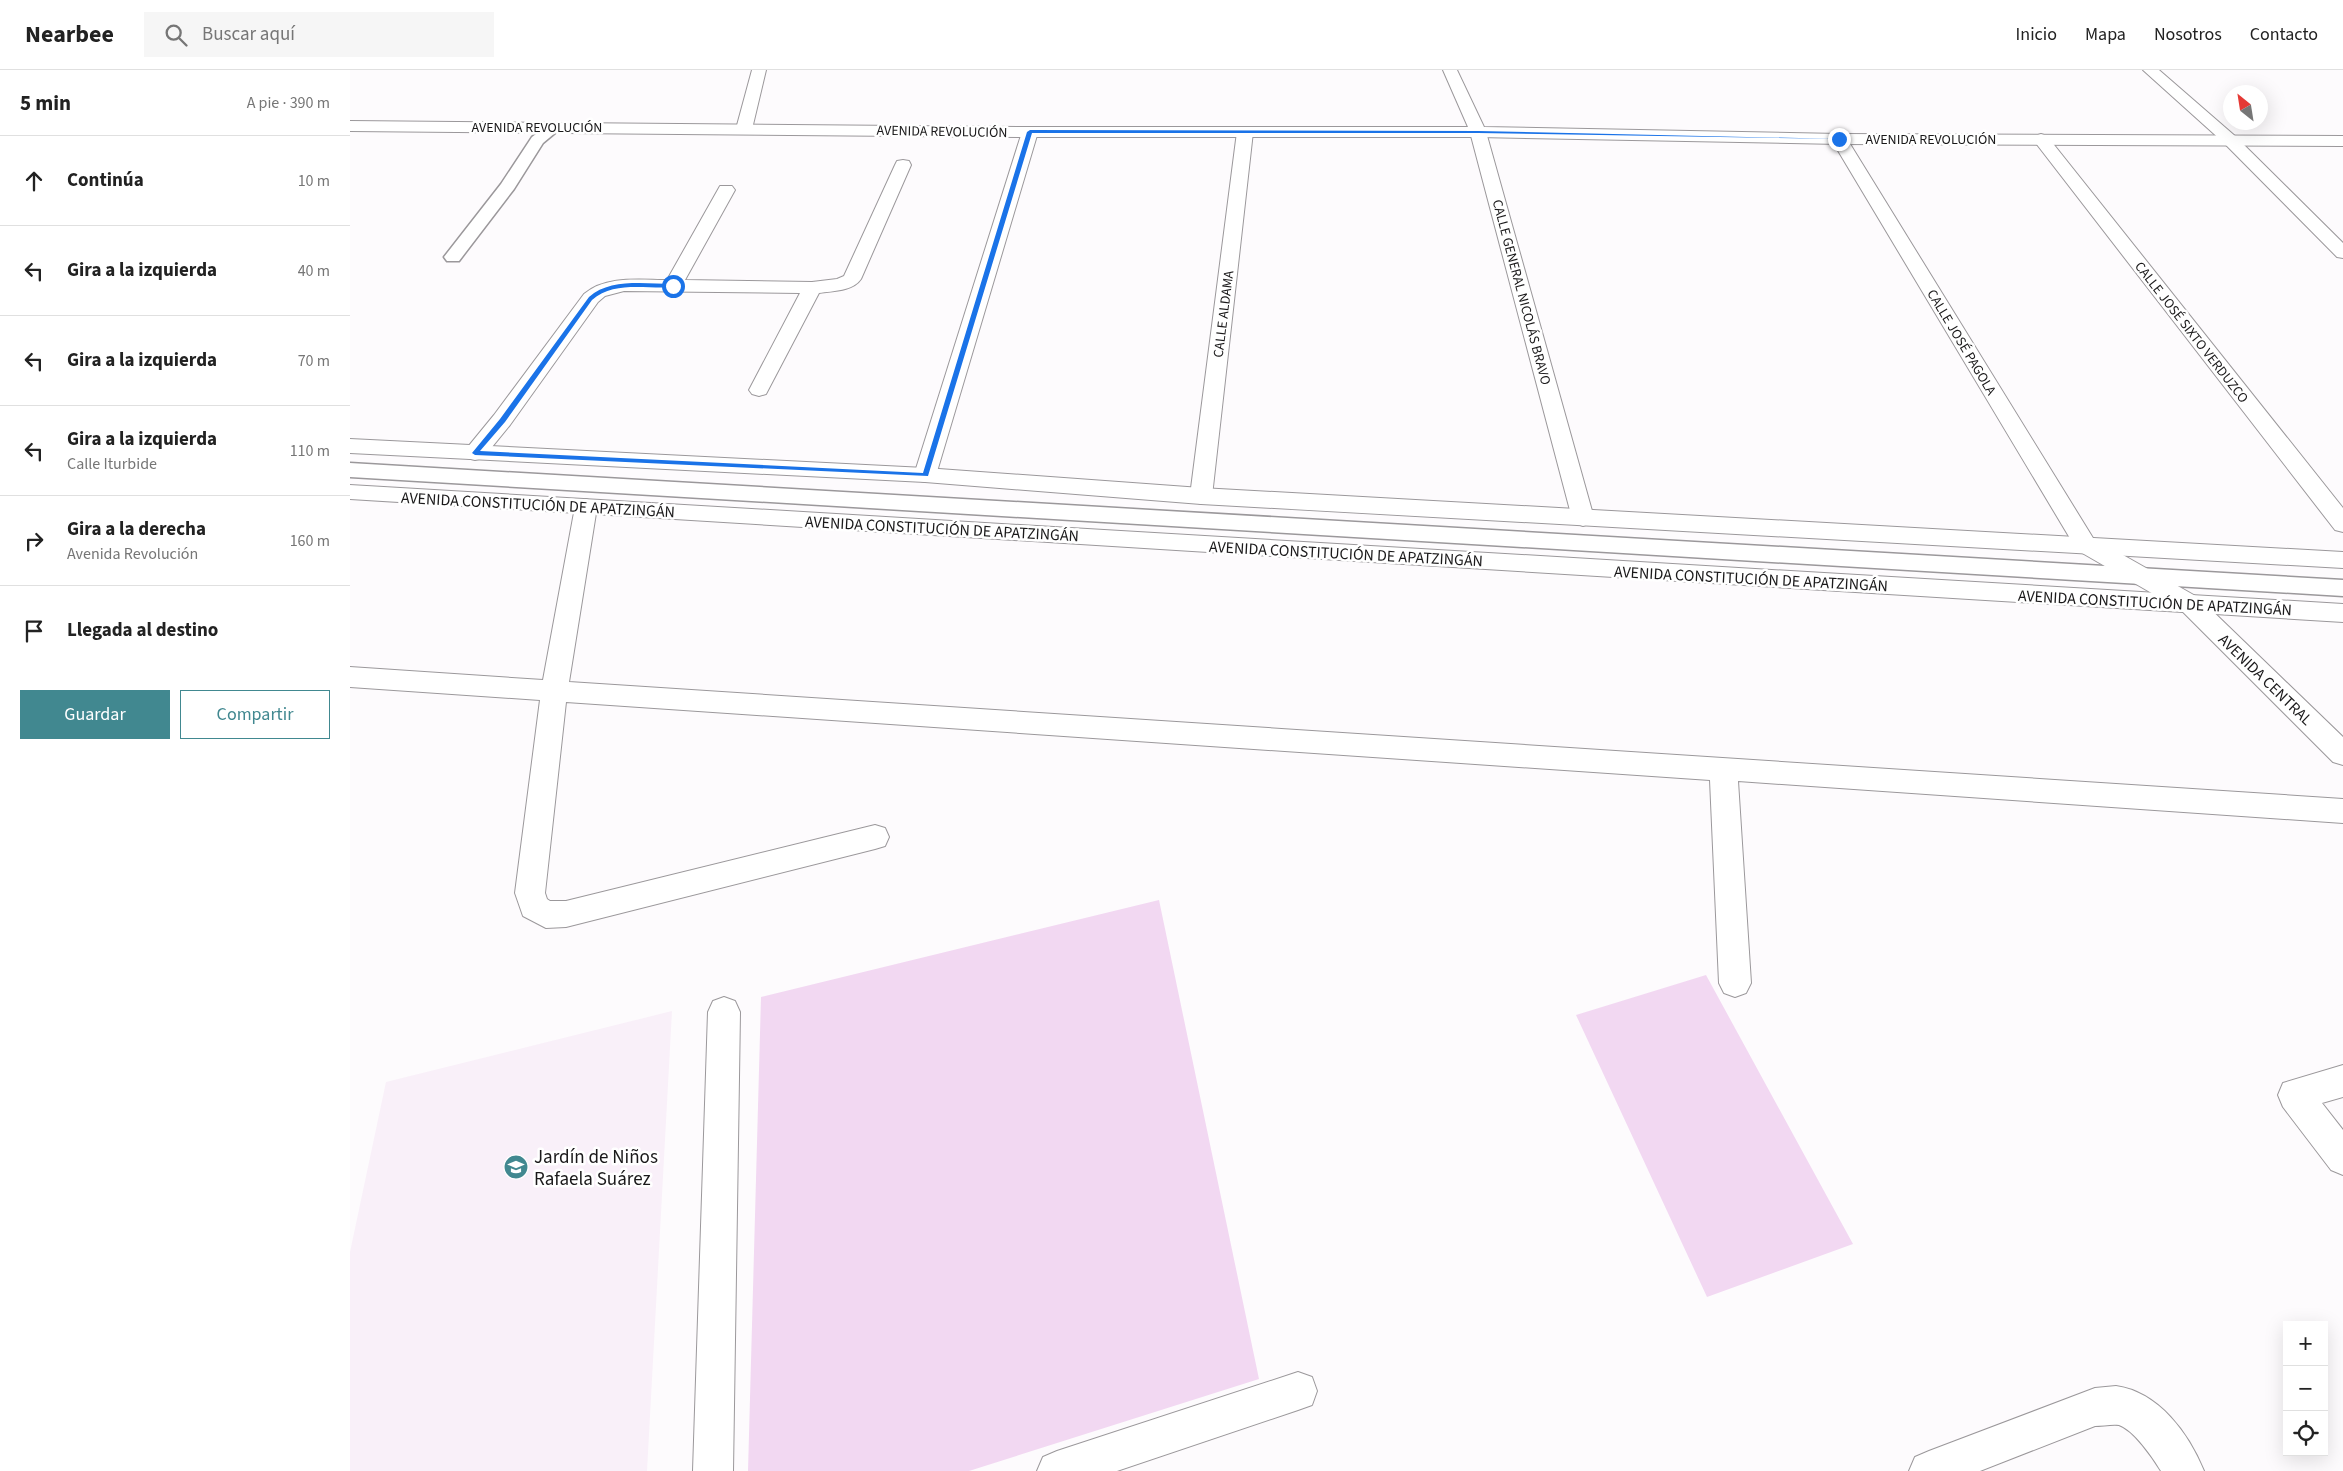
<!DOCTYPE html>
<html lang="es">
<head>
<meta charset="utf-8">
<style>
  body { margin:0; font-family:"Source Sans 3",sans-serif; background:#f6f6f6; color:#222 }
  .controls { position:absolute; right:15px; bottom:15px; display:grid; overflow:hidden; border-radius:0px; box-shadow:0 5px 20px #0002 }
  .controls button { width:45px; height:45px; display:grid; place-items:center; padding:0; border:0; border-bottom:1px solid #e0e0e0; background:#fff; color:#222; font:25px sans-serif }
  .compass { position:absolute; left:1873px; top:15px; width:45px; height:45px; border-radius:50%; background:#fff; box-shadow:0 5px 20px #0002; rotate:330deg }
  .stop { position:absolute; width:15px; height:15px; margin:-11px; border:4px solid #1a73e8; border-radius:50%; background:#fff }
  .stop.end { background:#1a73e8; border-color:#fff; box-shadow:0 1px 5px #0008 }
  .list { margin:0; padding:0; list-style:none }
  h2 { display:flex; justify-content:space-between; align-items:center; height:65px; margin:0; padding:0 20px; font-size:21px }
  h2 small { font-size:16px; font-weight:400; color:#767676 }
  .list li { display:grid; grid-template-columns:32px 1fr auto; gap:15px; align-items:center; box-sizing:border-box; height:90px; padding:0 20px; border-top:1px solid #e0e0e0 }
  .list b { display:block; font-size:19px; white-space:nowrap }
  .list p { margin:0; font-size:16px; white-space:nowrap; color:#767676 }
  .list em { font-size:16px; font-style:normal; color:#767676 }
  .actions { display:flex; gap:10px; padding:15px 20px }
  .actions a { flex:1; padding:11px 0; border:1px solid #418890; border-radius:0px; text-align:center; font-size:18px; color:#418890 }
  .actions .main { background:#418890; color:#fff }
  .icon { flex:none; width:28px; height:28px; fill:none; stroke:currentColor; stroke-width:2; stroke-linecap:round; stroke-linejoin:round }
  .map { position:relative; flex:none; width:1993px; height:1401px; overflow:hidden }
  header { display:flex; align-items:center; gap:30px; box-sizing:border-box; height:70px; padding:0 25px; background:#fff; border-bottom:1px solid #e0e0e0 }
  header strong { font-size:24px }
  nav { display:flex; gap:28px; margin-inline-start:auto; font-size:18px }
  .search { width:350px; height:45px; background:#f6f6f6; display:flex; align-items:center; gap:12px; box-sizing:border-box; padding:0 18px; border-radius:0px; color:#767676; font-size:19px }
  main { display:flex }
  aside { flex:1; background:#fff }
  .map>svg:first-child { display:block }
  .built { fill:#f9f0f9 }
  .green { fill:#f2d8f2 }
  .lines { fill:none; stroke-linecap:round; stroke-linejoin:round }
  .lane-casing { stroke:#9b989b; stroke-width:3 }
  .street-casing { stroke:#9b989b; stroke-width:2 }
  .secondary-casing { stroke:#9b989b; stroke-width:2 }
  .lane { fill:#fff; fill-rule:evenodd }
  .street { fill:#fff; fill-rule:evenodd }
  .secondary { fill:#fff; fill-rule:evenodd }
  .route { fill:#1a73e8 }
  .labels { text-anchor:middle; stroke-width:5; stroke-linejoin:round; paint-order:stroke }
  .far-street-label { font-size:14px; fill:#1a191a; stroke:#fff }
  .street-label { font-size:16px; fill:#1a191a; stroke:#fff }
  .near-poi-label { font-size:19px; fill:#1a191a; stroke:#fff; text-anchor:start }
</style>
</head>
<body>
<header>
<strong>Nearbee</strong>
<div class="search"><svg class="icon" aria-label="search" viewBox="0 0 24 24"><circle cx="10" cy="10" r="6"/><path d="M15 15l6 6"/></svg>Buscar aquí</div>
<nav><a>Inicio</a><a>Mapa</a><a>Nosotros</a><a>Contacto</a></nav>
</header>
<main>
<aside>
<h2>5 min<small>A pie · 390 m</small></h2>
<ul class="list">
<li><svg class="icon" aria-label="ahead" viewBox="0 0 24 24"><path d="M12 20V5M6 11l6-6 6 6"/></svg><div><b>Continúa</b></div><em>10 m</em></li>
<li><svg class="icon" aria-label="left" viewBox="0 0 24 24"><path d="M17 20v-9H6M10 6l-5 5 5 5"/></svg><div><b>Gira a la izquierda</b></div><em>40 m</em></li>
<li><svg class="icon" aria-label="left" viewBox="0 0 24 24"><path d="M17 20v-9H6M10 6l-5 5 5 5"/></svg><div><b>Gira a la izquierda</b></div><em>70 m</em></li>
<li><svg class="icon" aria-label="left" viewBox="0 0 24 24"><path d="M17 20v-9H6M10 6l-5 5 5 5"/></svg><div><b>Gira a la izquierda</b><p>Calle Iturbide</p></div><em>110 m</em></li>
<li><svg class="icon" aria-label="right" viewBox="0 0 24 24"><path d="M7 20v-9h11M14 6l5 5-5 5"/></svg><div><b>Gira a la derecha</b><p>Avenida Revolución</p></div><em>160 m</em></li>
<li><svg class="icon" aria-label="arrive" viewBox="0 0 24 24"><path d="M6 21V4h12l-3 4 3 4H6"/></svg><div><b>Llegada al destino</b></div></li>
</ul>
<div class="actions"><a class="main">Guardar</a><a>Compartir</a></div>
</aside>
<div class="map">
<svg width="1993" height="1401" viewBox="0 0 1993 1401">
  <rect width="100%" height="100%" fill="#fdfbfd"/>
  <path class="built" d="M322 941 297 1401H0V1182L36 1012Z"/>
  <path class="green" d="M809 830 909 1309 619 1401H398L411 927Z
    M1356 905 1503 1174 1357 1227 1226 945Z"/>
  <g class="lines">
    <defs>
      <path id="lane" d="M203 53 211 58 193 73 164 119 109 191H97L94 187 151 114 182 67 198 55Z
        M0 393 1993 510V526L0 407Z"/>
      <path id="street" d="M402 0H416L402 59 400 62H388L386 59Z
        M1793 0H1809L1885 66 1993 173V188L1987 187 1873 72Z
        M680 57 686 59 688 62 586 405 583 410 575 412 567 410 564 405 672 62 674 59Z
        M895 57 901 59 903 62 862 426 859 431 851 434 843 431 840 426 887 62 889 59Z
        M1128 57 1134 59 1136 62 1244 448 1241 453 1233 456 1225 453 1222 448 1120 62 1122 59Z
        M1489 64 1495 66 1497 69 1743 468 1849 528 1993 667V695L1983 692 1831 540 1727 480 1481 69 1483 66Z
        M1691 64 1697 66 1993 438V462L1985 460 1685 72 1683 69 1685 66Z
        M553 90 559 91 561 95 511 209C503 221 483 221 469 223L416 324 409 326 402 324 399 320 450 223 274 221 255 226 248 232 160 355 133 388 125 390 117 388 114 383 117 378 144 345 234 224C256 205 290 210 317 210L370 116H382L385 120 335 210 462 212 487 209 494 206 545 95 547 91Z
        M236 429 244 432 247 437 219 612 1993 729V753L1388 711 1401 913 1396 923 1385 927 1374 923 1369 913 1360 710 216 632 195 823 197 829 200 831H216L525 755 535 758 539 767 535 776 525 779 216 857 196 858 173 846 165 823 190 630 0 617V597L193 610 225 437 228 432Z
        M374 927 385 931 390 942 383 1401H343L358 942 363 931Z
        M1993 995V1027L1972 1033 1993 1060V1105L1981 1100 1933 1037 1928 1025 1933 1013Z
        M948 1302 962 1307 967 1321 962 1335 948 1340 767 1401H687L693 1387 707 1381Z
        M1766 1316C1809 1322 1839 1364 1854 1401H1811C1803 1388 1784 1360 1769 1355 1762 1354 1752 1356 1745 1356L1630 1401H1559L1565 1387 1579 1381 1745 1318Z"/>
      <path id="secondary" d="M1093 0H1107L1134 57 1489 64 1993 66V76L1489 74 1128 67H680L0 61V51L680 57H1118Z
        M0 369 575 398 851 418 1993 482V498L851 434 575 412 0 383Z
        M0 415 1993 534V552L0 429Z"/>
    </defs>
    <use href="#lane" class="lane-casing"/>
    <use href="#street" class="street-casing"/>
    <use href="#secondary" class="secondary-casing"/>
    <use href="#lane" class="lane"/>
    <use href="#street" class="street"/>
    <use href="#secondary" class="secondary"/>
  </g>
  <path class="route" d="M680 60 1128 61 1492 69 1128 63H682L578 406 125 385 122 383 150 349 239 227C260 208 296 214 323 214L325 217C298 220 265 210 242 230L155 352 130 381 573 403 677 62Z"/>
  <defs>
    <symbol id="school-disc" viewBox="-11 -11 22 22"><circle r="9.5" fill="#418890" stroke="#fff"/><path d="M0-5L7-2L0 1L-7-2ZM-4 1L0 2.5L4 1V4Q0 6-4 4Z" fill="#fff"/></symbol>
  </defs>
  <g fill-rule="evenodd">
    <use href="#school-disc" x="152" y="1083" width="28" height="28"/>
  </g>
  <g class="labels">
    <g class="far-street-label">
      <text x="187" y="62">AVENIDA REVOLUCIÓN</text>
      <text transform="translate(592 61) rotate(1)" y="5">AVENIDA REVOLUCIÓN</text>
      <text x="1581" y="74">AVENIDA REVOLUCIÓN</text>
      <text transform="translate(1172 222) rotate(75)" y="5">CALLE GENERAL NICOLÁS BRAVO</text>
      <text transform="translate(873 244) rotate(-83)" y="5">CALLE ALDAMA</text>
      <text transform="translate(1842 262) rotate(52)" y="5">CALLE JOSÉ SIXTO VERDUZCO</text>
      <text transform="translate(1612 272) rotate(59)" y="5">CALLE JOSÉ PAGOLA</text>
    </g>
    <g class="street-label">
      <text transform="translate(188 434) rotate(3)" y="6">AVENIDA CONSTITUCIÓN DE APATZINGÁN</text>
      <text transform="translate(592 458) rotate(3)" y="6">AVENIDA CONSTITUCIÓN DE APATZINGÁN</text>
      <text transform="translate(996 483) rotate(3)" y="6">AVENIDA CONSTITUCIÓN DE APATZINGÁN</text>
      <text transform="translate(1401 508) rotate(3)" y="6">AVENIDA CONSTITUCIÓN DE APATZINGÁN</text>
      <text transform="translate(1805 532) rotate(3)" y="6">AVENIDA CONSTITUCIÓN DE APATZINGÁN</text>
      <text transform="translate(1916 609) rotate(44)" y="6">AVENIDA CENTRAL</text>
    </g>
    <g class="near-poi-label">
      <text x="184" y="1093">Jardín de Niños<tspan x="184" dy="22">Rafaela Suárez</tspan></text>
    </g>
  </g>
</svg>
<div class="controls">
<button>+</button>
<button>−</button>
<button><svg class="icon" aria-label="locate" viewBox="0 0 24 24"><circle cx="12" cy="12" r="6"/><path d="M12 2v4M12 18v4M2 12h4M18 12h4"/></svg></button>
</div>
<svg class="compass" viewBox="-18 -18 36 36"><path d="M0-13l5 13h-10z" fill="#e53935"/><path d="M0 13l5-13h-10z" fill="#767676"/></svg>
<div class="stop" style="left:323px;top:216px"></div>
<div class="stop end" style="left:1489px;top:69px"></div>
</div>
</main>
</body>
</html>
